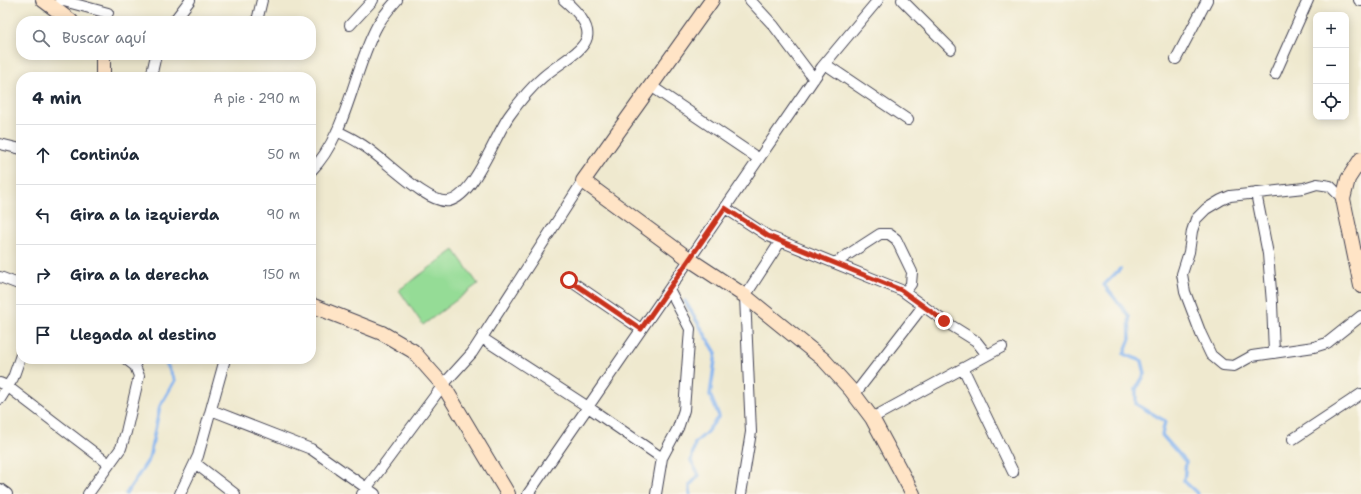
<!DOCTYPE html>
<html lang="es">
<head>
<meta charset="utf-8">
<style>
  body { margin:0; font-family:"Shantell Sans",sans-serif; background:#f6f6f7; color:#1f2937 }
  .controls { position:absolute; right:12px; top:12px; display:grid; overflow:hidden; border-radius:8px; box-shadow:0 2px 10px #0003 }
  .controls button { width:36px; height:36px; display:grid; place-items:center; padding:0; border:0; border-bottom:1px solid #e0e1e3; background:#fff; color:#1f2937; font:20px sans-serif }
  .stop { position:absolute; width:12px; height:12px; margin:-9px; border:3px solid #c8321e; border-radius:50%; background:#fff }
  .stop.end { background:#c8321e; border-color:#fff; box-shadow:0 1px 4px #0008 }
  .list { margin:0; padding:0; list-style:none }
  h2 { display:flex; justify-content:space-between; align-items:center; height:52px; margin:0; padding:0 16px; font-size:17px }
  h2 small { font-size:13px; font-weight:400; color:#747a83 }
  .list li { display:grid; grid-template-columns:26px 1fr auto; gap:12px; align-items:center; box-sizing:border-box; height:60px; padding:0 16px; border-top:1px solid #e0e1e3 }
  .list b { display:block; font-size:15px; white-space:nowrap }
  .list em { font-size:13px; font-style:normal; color:#747a83 }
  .icon { flex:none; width:22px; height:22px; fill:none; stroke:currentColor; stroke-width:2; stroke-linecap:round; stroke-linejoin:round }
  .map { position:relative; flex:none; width:1361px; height:494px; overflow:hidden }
  .search { position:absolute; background:#fff; box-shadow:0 2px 10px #0003; left:16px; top:16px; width:300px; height:44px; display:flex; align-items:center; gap:10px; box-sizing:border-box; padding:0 14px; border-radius:16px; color:#747a83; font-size:15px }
  .panel { position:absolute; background:#fff; box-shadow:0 2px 10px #0003; left:16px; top:72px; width:300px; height:292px; border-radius:16px }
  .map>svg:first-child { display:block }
  .green { fill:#95dc96; stroke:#5c7f68 }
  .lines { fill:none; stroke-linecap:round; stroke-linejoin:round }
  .stream { stroke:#85b4ef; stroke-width:3.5 }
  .street-casing { stroke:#414051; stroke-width:12 }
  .secondary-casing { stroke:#414051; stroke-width:16 }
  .street { stroke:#fff; stroke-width:10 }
  .secondary { stroke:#ffe4c6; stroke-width:14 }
  .route { stroke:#c8321e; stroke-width:5 }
</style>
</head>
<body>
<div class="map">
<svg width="1361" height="494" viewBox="0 0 1361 494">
  <rect width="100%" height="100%" fill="#fbf7ec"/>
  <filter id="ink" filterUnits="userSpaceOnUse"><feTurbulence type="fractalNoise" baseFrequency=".025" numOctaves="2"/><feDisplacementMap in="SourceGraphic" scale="8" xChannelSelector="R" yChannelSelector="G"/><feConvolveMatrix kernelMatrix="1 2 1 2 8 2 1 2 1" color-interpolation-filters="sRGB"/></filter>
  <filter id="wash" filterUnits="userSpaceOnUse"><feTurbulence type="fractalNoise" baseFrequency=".012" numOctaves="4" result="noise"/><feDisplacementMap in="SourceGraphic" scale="16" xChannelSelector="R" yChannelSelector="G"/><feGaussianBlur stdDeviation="0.9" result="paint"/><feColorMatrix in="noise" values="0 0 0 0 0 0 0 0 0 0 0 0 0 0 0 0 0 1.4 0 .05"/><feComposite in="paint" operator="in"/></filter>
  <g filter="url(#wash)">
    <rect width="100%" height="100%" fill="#efe9cf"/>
    <path class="green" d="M454 250 478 284 423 325 399 290Z"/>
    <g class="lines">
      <path class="stream" d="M1120 269 1104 285 1129 316 1130 339 1124 354 1142 361 1145 374 1136 389V404L1165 421 1162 435 1186 462 1184 481 1198 494
        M685 301 716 353 710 395 719 416 706 433 695 443 691 461 699 475 690 485V494
        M126 494 149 459 160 406 175 380 164 359"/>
    </g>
  </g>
  <g filter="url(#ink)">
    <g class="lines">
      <defs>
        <path id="street" d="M60 0 108 13
          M750 0 774 26 814 79
          M902 0 951 49
          M1359 0 1361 1
          M174 21 190 0
          M257 21 262 0
          M350 25 373 0
          M1176 59 1207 0
          M825 64 908 120
          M1275 74 1308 0
          M151 77 156 55
          M651 86 759 159
          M337 131C345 135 354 139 361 144 382 156 427 205 449 201 474 196 495 136 509 116 519 102 530 88 543 77 575 50 613 42 564 0
          M0 144 21 149
          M311 171C346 136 353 73 375 30 380 19 389 9 397 0
          M1256 193 1268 254 1272 303 1274 353
          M1343 199 1330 186 1317 184 1304 188 1230 196 1221 200 1206 209 1196 219 1192 231 1189 252 1182 274 1185 292 1201 334 1211 355 1223 365 1234 366 1252 356 1314 347 1327 343 1361 316
          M725 208 768 236 901 290 944 321 976 341 987 355
          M835 263 880 234H889L896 239 912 272 911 284 905 292
          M0 277 21 285
          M569 280 641 329
          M482 338 588 407 662 458
          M963 368 1013 472
          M0 383 7 386 109 464
          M854 395 923 306
          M0 399 13 378 21 355
          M211 410 311 449 375 494
          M872 418 1002 347
          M1293 439 1361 394
          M195 463 235 494
          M0 489 7 494
          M88 494 121 448 126 432 139 376 135 366 126 359
          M180 494 198 456 225 359
          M362 494 443 385 472 353 583 181
          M528 494 822 67 878 0
          M656 494 662 458 678 428 684 410 690 329 669 289
          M741 494 751 432 745 296 780 242"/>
        <path id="secondary" d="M43 0 71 21
          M712 0 583 181 689 259 745 296 824 360 851 390 872 418 913 494
          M103 55V77
          M1361 159 1348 179 1343 199 1361 286
          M311 305 382 333 413 351 443 385 508 494"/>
      </defs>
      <use href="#street" class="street-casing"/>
      <use href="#secondary" class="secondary-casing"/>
      <use href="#street" class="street"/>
      <use href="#secondary" class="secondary"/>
    </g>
  </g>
  <g class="lines" filter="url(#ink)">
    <path class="route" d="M569 280 641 329 725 208 768 236 901 290 944 321"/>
  </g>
</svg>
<div class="controls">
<button>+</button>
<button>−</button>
<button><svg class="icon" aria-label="locate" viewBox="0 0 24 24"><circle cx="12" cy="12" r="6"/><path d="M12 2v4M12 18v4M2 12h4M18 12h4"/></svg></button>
</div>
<div class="stop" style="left:569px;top:280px"></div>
<div class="stop end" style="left:944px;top:321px"></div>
<div class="search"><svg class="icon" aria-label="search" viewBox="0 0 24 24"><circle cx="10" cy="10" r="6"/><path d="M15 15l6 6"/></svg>Buscar aquí</div>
<section class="panel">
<h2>4 min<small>A pie · 290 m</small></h2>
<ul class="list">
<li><svg class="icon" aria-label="ahead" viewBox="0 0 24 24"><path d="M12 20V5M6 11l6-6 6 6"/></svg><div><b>Continúa</b></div><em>50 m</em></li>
<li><svg class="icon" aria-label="left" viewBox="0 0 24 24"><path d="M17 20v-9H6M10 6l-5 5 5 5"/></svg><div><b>Gira a la izquierda</b></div><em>90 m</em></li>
<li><svg class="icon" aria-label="right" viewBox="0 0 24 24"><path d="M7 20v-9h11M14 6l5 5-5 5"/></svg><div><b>Gira a la derecha</b></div><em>150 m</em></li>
<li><svg class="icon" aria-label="arrive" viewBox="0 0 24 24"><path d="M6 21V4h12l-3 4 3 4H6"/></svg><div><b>Llegada al destino</b></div></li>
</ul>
</section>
</div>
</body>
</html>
